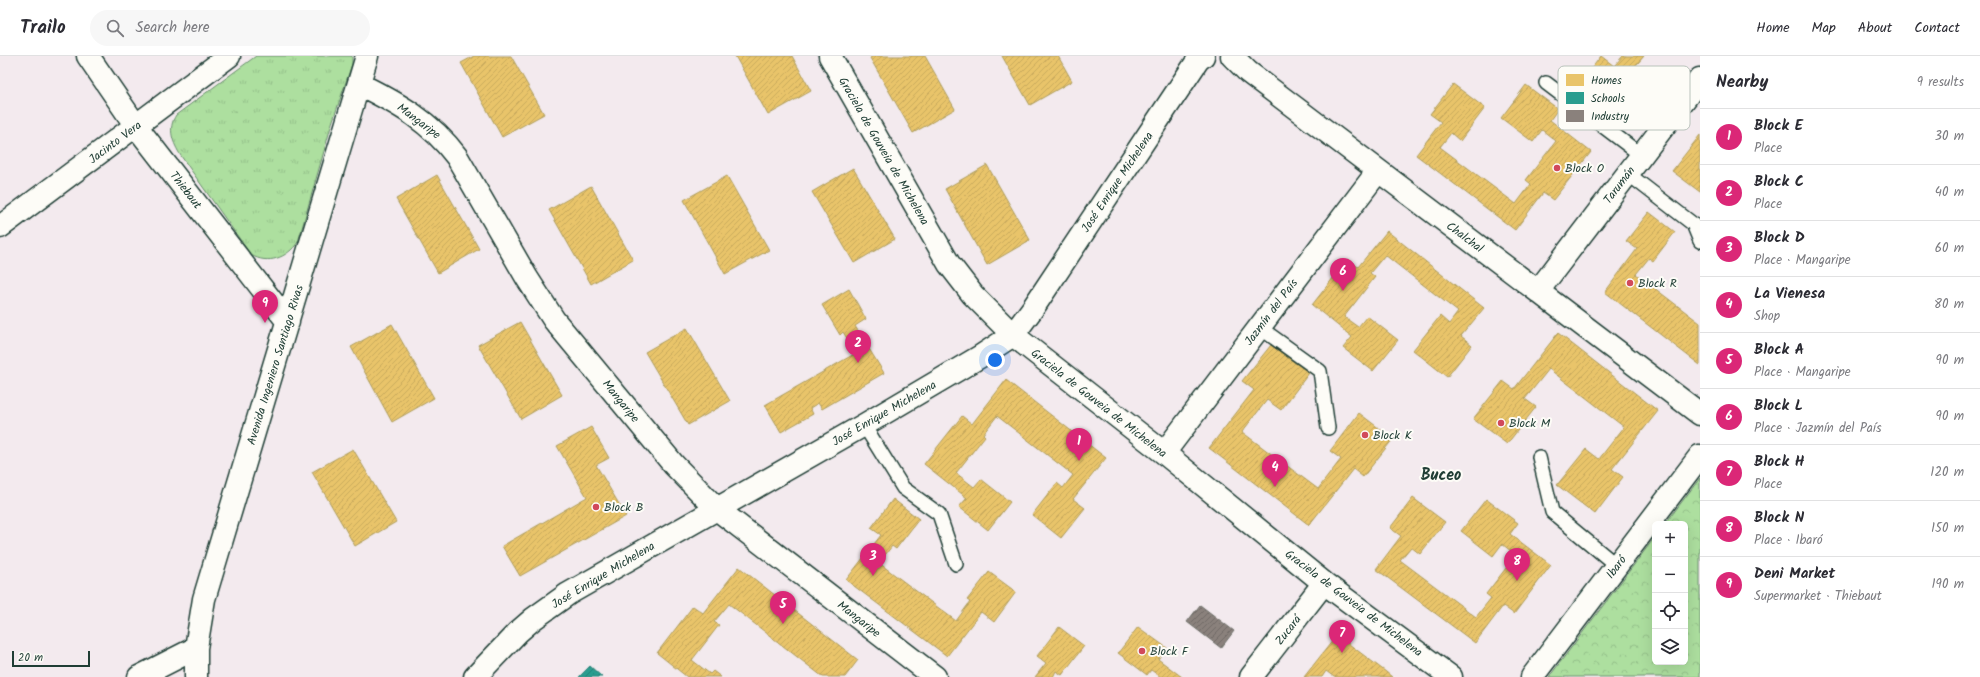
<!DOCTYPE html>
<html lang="en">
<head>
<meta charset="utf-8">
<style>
  body { margin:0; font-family:Kalam,sans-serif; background:#f7f7f7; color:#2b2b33 }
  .controls { position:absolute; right:12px; bottom:12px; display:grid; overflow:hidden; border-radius:6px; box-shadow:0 4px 16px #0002 }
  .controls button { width:36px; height:36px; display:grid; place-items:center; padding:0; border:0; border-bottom:1px solid #e1e1e2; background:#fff; color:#2b2b33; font:20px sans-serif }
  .scale { position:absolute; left:12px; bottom:10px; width:78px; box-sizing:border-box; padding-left:4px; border:2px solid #1f3d34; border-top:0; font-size:11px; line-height:14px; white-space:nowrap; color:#1f3d34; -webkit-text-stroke:3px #fdfcf7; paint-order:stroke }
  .you { position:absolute; left:995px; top:304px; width:14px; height:14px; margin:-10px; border:3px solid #fff; border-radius:50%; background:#1a73e8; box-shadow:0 0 0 6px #1a73e833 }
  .badge { display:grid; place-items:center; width:26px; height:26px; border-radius:50%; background:#db2777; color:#fff; font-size:13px; font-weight:700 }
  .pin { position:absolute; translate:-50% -33px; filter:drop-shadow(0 1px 2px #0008) }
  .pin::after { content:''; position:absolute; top:21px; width:14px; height:12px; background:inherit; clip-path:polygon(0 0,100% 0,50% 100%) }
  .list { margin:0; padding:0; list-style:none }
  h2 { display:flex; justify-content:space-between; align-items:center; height:52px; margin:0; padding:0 16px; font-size:17px }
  h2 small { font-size:13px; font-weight:400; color:#7c7c81 }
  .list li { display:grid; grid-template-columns:26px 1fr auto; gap:12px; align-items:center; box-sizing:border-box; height:56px; padding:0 16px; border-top:1px solid #e1e1e2 }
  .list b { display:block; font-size:15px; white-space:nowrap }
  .list p { margin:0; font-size:13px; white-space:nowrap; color:#7c7c81 }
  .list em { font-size:13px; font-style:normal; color:#7c7c81 }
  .icon { flex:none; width:22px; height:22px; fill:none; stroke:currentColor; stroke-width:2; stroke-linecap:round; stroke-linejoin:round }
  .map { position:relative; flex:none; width:1700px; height:621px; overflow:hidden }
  header { display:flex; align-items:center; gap:24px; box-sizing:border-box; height:56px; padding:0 20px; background:#fff; border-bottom:1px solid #e1e1e2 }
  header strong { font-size:19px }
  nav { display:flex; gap:22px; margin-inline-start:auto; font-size:14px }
  .search { width:280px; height:36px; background:#f7f7f7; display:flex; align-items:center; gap:10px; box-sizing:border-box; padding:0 14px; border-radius:22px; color:#7c7c81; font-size:15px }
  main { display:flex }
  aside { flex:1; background:#fff }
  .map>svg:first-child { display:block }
  .grass { fill:url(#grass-tufts); stroke:#668e6a }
  .park { fill:url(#park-crowns); stroke:#668e6a }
  .homes { fill:url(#homes-hatch); stroke:#ac9c5a }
  .schools { fill:url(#schools-hatch); stroke:#278074 }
  .industry { fill:url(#industry-hatch); stroke:#6a6d66 }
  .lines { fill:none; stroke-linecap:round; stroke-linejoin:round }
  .service-casing { stroke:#1f3d34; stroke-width:16 }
  .minor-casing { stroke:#1f3d34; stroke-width:25 }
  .service { stroke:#fdfcf7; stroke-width:13 }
  .minor { stroke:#fdfcf7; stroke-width:22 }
  .poi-dot { fill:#d1495b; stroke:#fdfcf7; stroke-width:1.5 }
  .labels { text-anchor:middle; stroke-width:4; stroke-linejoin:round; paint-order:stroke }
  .street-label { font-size:12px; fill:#1f3d34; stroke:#fdfcf7 }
  .poi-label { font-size:12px; fill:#1f3d34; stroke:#fdfcf7; text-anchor:start }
  .district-label { font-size:16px; font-weight:bold; fill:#1f3d34; stroke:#fdfcf7 }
  .key { fill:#fdfcf7; stroke:#bac3bc; stroke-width:1 }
  .key-label { font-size:11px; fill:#1f3d34 }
</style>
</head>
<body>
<header>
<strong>Trailo</strong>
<div class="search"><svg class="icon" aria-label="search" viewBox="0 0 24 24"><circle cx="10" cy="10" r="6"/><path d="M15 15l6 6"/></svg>Search here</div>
<nav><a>Home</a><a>Map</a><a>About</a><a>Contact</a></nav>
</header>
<main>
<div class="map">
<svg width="1700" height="621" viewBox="0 0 1700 621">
  <defs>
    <pattern id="grass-tufts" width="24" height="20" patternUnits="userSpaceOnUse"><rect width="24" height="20" fill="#addf9f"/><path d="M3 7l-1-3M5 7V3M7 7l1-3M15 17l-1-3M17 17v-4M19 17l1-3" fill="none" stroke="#94c08a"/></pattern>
    <pattern id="park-crowns" width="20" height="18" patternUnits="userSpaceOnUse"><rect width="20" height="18" fill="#addf9f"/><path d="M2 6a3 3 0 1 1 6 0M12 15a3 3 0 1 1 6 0" fill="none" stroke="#94c08a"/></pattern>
    <pattern id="homes-hatch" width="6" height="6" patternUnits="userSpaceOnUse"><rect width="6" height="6" fill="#e9c46a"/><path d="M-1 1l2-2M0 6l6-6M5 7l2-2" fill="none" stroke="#c7a95c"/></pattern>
    <pattern id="schools-hatch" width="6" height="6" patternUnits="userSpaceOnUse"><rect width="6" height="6" fill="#2a9d8f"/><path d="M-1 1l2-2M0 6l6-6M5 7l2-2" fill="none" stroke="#238176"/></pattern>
    <pattern id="industry-hatch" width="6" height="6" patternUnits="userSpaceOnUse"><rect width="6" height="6" fill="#8a817c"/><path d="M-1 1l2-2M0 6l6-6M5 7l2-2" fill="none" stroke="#706b66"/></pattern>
  </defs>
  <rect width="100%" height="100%" fill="#f3eaee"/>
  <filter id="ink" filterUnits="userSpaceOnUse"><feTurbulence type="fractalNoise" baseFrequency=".025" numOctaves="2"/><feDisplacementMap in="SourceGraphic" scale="8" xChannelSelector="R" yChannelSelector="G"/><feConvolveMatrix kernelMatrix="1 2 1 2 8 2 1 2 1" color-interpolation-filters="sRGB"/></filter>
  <g filter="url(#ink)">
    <path class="grass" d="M256 0H352V8L332 67 298 186C287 202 268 209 251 199L181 100C173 87 167 73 176 59Z"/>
    <path class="park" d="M1700 422V621H1549L1655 481V606H1685V468H1665Z"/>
    <path class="homes" d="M474 0H511L544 58 502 81 461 7Z
      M735 0H792L811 35 768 59Z
      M873 0H925L955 53 913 77 870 2Z
      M1002 0H1058L1072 25 1030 49Z
      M1601 0 1614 10 1623 0H1644L1627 20 1639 29 1610 66 1573 37Z
      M1453 28 1485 52 1460 85 1451 77 1440 91 1516 148 1531 128 1526 124 1556 85 1542 74 1533 86 1501 62 1526 29 1558 53 1550 64 1591 96 1553 144 1543 137 1515 174 1416 99 1441 66 1430 58Z
      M1700 79V136L1672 115Z
      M987 109 1030 184 987 209 945 133Z
      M853 112 895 183 854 207 812 136Z
      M437 119 479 193 438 217 396 143Z
      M727 120 769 194 725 218 684 144Z
      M591 130 633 204 591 228 549 154Z
      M1649 156 1675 176 1653 205 1649 202 1636 218 1700 267V309L1605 236 1637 193 1626 185Z
      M1387 175 1484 252 1461 280 1472 289 1447 321 1413 294 1440 260 1449 268 1458 256 1385 199 1370 217 1375 221 1344 261 1358 271 1367 260 1398 284 1373 315 1343 292 1352 281 1312 249 1348 203 1358 211Z
      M849 233 866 263 855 270 884 317 822 353 818 347 810 352 813 358 781 376 765 349 856 297 843 276 840 279 822 249Z
      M520 266 562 339 521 363 478 289Z
      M392 268 434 342 392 366 351 291Z
      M687 272 730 345 688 369 645 296Z
      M1558 277 1658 355 1612 413 1623 421 1595 458 1557 429 1586 393 1599 403 1624 371 1549 313 1525 343 1536 351 1507 388 1473 363 1503 325 1514 333Z
      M1271 289 1309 317 1281 354 1267 344 1242 376 1318 433 1341 403 1330 395 1359 357 1393 383 1363 421 1353 413 1309 469 1209 392 1254 334 1242 325Z
      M1006 324 1106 402 1073 443 1085 452 1061 482 1032 459 1057 427 1063 432 1073 419 997 360 983 378 985 380 956 417 974 431 981 423 1010 446 988 474 959 451 967 442 924 408 962 360 972 368Z
      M591 371 609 402 596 409 626 460 520 520 502 490 587 441 557 390Z
      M353 393 396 466 355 490 312 416Z
      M1413 442 1445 466 1420 498 1411 491 1400 504 1476 561 1491 542 1486 538 1516 499 1502 488 1493 500 1461 475 1486 443 1518 467 1510 478 1551 509 1514 558 1503 550 1475 587 1376 513 1401 480 1390 472Z
      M893 443 919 463 896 493 892 490 879 507 956 565 970 546 967 544 989 516 1016 536 994 566 981 556 947 600 846 524 881 479 871 472Z
      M739 511 858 604 845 621H823L729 548 714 566 719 569 692 604 710 618 713 615 721 621H687L657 597 693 550 703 557Z
      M1059 571 1084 590 1062 619 1056 615 1053 621H1035L1046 607 1037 600Z
      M1138 571 1167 592 1158 603 1182 621H1161L1151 614 1147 619 1118 597Z
      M1337 579 1386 616 1392 621H1334L1326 615 1322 621H1304Z"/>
    <path class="schools" d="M590 610 602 621H579Z"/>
    <path class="industry" d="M1200 549 1234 575 1221 592 1187 566Z"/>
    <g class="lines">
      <defs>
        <path id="service" d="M1546 27 1641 99
          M1627 117 1693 168 1700 185
          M1259 271 1320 315 1328 372
          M864 369 903 432 939 458 956 508
          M1539 401 1552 456 1617 510"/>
        <path id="minor" d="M88 0 136 70 288 266
          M830 0 949 208 973 239 1013 279 1164 397 1324 527 1451 621
          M1232 0 1248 16 1700 358
          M359 28C399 48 430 65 457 101L527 222 554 264 674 409 717 453 935 621
          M0 171 229 0
          M1538 235 1700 23
          M1164 397 1378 115
          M139 621 196 592
          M196 621V592L204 543 367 0
          M475 621 518 576 533 563 568 538 864 369 981 300 1013 279 1033 252 1198 4 1203 0
          M1251 621 1324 527
          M1532 621 1700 400"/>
      </defs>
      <use href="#service" class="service-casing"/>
      <use href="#minor" class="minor-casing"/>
      <use href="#service" class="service"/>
      <use href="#minor" class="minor"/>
    </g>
  </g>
  <g class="poi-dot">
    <circle cx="1557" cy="112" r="4"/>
    <circle cx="1630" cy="227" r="4"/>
    <circle cx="1501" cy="367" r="4"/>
    <circle cx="1365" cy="379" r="4"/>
    <circle cx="596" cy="451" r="4"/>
    <circle cx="1142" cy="595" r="4"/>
  </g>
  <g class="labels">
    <g class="street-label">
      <text transform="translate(419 65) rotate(37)" y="4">Mangaripe</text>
      <text transform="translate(115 86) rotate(-37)" y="4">Jacinto Vera</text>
      <text transform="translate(884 95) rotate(60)" y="4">Graciela de Gouveia de Michelena</text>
      <text transform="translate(1117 126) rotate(-56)" y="4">José Enrique Michelena</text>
      <text transform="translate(1619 129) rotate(-53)" y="4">Tarumán</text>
      <text transform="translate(186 134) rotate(52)" y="4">Thiebaut</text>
      <text transform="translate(1465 181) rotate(37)" y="4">Chalchal</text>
      <text transform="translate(1271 256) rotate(-53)" y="4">Jazmín del País</text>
      <text transform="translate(275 309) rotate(-73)" y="4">Avenida Ingeniero Santiago Rivas</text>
      <text transform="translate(621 345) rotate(51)" y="4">Mangaripe</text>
      <text transform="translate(1099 347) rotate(38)" y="4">Graciela de Gouveia de Michelena</text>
      <text transform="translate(884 357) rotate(-30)" y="4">José Enrique Michelena</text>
      <text transform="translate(1616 511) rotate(-53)" y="4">Ibaró</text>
      <text transform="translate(603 519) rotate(-31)" y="4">José Enrique Michelena</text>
      <text transform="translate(1354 547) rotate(37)" y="4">Graciela de Gouveia de Michelena</text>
      <text transform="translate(859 563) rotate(38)" y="4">Mangaripe</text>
      <text transform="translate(1288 574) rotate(-52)" y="4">Zucará</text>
    </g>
    <g class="poi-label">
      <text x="1565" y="116">Block O</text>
      <text x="1638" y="231">Block R</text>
      <text x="1509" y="371">Block M</text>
      <text x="1373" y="383">Block K</text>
      <text x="604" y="455">Block B</text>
      <text x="1150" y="599">Block F</text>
    </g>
    <g class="district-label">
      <text x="1441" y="424">Buceo</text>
    </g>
  </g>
  <rect x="1558" y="10" width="132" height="64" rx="6" class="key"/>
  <rect x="1566" y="18" width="18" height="12" fill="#e9c46a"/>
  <rect x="1566" y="36" width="18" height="12" fill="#2a9d8f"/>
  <rect x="1566" y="54" width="18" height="12" fill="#8a817c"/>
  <g class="key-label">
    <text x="1591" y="28">Homes</text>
    <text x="1591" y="46">Schools</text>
    <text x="1591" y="64">Industry</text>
  </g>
</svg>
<div class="controls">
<button>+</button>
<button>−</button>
<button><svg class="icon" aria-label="locate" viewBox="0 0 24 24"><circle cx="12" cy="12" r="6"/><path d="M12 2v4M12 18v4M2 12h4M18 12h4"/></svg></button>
<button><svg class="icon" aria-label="layers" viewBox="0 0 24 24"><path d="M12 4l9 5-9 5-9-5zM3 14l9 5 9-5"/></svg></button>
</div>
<div class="scale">20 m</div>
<div class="you"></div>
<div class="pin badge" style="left:1079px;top:405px">1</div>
<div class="pin badge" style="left:858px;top:307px">2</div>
<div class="pin badge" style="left:873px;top:520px">3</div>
<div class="pin badge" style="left:1275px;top:431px">4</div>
<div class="pin badge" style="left:783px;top:568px">5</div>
<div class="pin badge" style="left:1343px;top:235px">6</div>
<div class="pin badge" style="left:1342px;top:597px">7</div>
<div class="pin badge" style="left:1517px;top:525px">8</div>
<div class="pin badge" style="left:265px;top:267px">9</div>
</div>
<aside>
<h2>Nearby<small>9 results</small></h2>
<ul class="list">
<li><span class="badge">1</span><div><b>Block E</b><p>Place</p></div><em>30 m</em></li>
<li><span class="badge">2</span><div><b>Block C</b><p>Place</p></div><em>40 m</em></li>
<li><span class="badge">3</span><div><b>Block D</b><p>Place · Mangaripe</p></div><em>60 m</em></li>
<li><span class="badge">4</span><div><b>La Vienesa</b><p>Shop</p></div><em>80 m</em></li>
<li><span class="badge">5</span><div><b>Block A</b><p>Place · Mangaripe</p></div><em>90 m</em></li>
<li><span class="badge">6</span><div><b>Block L</b><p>Place · Jazmín del País</p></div><em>90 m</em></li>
<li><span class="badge">7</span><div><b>Block H</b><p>Place</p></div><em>120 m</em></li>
<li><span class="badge">8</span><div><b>Block N</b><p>Place · Ibaró</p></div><em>150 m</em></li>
<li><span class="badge">9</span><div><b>Deni Market</b><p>Supermarket · Thiebaut</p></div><em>190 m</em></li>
</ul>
</aside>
</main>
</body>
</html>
